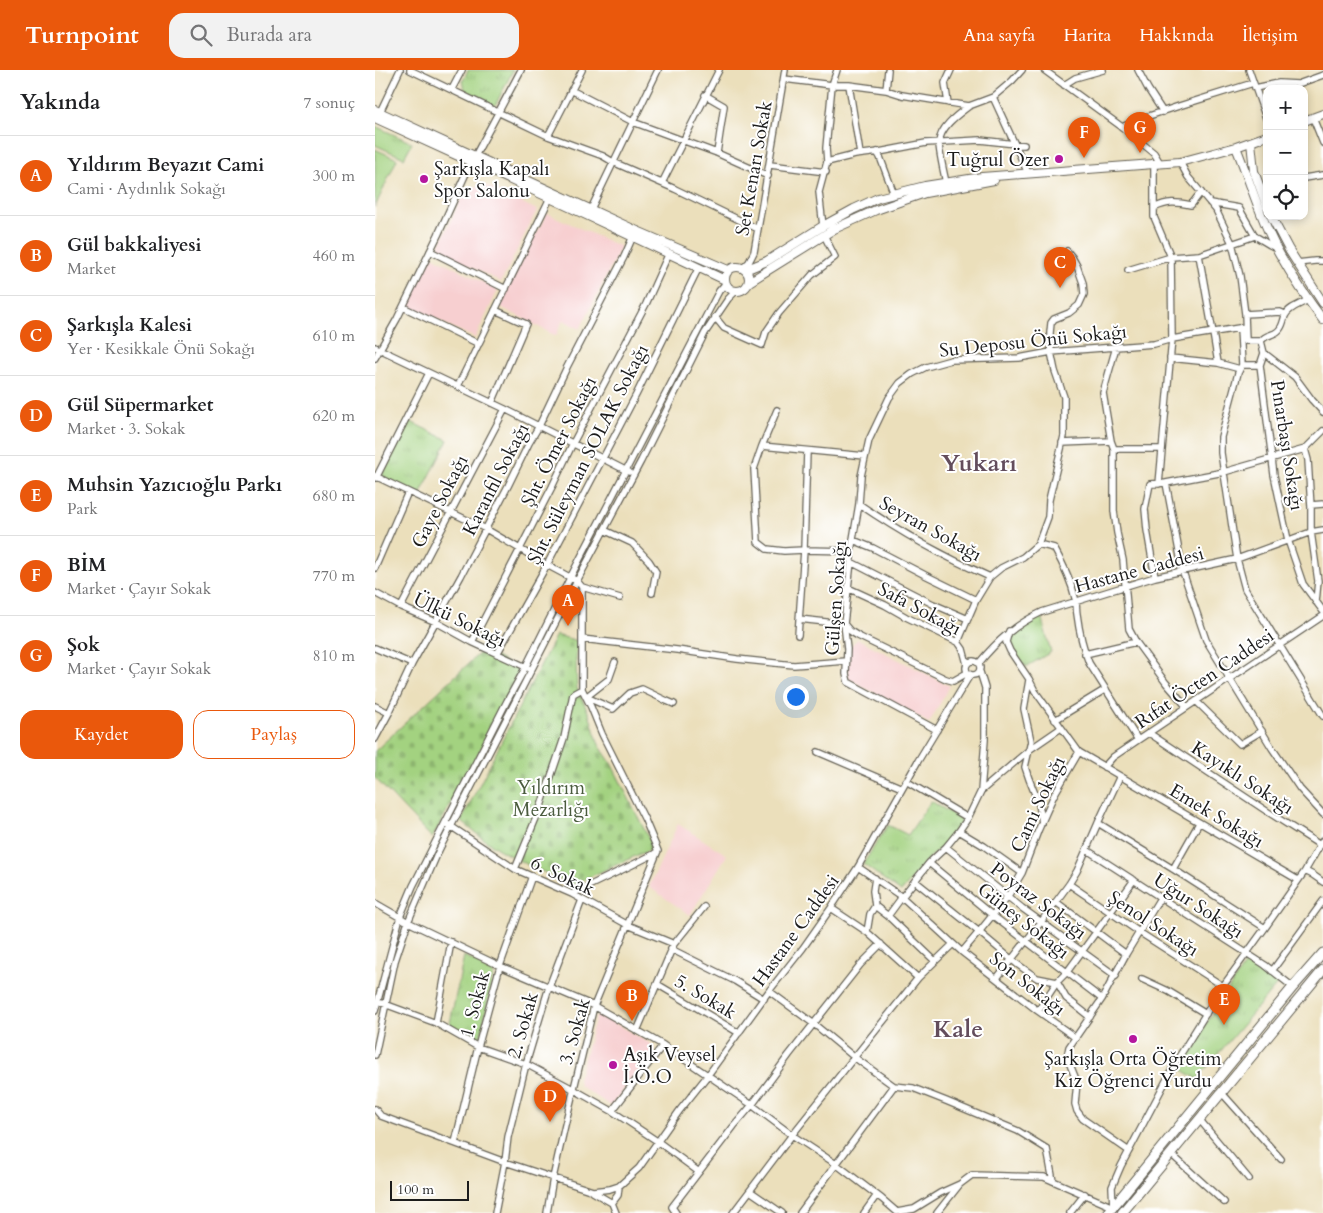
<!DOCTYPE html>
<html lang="tr">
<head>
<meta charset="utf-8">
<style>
  body { margin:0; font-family:Cardo,serif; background:#f2f2f2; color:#202124 }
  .controls { position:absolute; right:15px; top:15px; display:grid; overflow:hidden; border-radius:10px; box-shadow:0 2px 8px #0003 }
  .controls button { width:45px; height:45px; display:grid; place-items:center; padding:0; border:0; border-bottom:1px solid #e0e0e0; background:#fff; color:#202124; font:25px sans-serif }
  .scale { position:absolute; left:15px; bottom:12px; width:79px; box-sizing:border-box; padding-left:5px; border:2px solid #1c1c1c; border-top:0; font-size:14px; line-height:18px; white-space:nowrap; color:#1c1c1c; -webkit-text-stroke:4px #fff; paint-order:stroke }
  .you { position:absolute; left:420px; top:626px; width:18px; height:18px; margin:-12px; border:4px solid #fff; border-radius:50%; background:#1a73e8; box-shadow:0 0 0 8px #1a73e833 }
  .badge { display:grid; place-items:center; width:32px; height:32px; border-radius:50%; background:#ea580c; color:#fff; font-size:16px; font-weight:700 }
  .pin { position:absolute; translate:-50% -41px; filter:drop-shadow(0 1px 2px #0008) }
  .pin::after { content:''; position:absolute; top:26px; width:18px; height:15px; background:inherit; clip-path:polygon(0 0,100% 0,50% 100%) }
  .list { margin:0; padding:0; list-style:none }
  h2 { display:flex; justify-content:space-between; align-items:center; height:65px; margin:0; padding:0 20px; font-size:21px }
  h2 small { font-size:16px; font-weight:400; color:#757577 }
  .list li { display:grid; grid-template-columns:32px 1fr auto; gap:15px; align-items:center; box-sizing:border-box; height:80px; padding:0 20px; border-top:1px solid #e0e0e0 }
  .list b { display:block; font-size:19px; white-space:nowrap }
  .list p { margin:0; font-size:16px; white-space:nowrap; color:#757577 }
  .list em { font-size:16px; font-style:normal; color:#757577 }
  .actions { display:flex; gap:10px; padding:15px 20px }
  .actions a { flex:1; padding:11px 0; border:1px solid #ea580c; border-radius:15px; text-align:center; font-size:18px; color:#ea580c }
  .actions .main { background:#ea580c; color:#fff }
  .icon { flex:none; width:28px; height:28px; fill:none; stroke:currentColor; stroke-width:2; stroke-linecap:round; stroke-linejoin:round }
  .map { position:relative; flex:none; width:948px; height:1143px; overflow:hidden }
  header { display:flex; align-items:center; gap:30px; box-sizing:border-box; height:70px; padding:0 25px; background:#ea580c; color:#fff }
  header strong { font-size:24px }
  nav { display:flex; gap:28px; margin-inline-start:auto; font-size:18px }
  .search { width:350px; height:45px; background:#f2f2f2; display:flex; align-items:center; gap:12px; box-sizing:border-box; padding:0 18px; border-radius:15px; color:#757577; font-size:19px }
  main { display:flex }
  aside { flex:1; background:#fff }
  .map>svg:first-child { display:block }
  .built { fill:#f7cfd0 }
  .green { fill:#a3d280; stroke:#60774e }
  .cemetery { fill:url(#cemetery-stones); stroke:#60774e }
  .park { fill:url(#park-tufts); stroke:#60774e }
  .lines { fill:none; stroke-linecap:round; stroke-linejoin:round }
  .minor-casing { stroke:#646054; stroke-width:8 }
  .major-casing { stroke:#646054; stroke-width:10 }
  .highway-casing { stroke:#646054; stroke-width:11 }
  .minor { stroke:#fff; stroke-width:5.5 }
  .major { stroke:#fff; stroke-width:8 }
  .highway { stroke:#fff; stroke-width:9 }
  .poi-dot { fill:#b5179e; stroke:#fff; stroke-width:2 }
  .labels { text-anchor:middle; stroke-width:4; stroke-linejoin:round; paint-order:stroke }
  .poi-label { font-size:19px; fill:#1c1c1c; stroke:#fff; text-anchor:start }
  .street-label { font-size:19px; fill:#1c1c1c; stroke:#fff }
  .park-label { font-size:19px; fill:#4b5c3f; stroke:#fff }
  .district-label { font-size:24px; font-weight:bold; fill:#634d5c; stroke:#fff }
</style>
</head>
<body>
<header>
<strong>Turnpoint</strong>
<div class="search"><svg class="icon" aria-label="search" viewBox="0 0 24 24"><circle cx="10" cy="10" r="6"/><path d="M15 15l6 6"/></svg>Burada ara</div>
<nav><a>Ana sayfa</a><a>Harita</a><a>Hakkında</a><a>İletişim</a></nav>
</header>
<main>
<aside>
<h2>Yakında<small>7 sonuç</small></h2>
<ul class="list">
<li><span class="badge">A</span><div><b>Yıldırım Beyazıt Cami</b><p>Cami · Aydınlık Sokağı</p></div><em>300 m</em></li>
<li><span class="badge">B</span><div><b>Gül bakkaliyesi</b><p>Market</p></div><em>460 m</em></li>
<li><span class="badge">C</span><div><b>Şarkışla Kalesi</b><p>Yer · Kesikkale Önü Sokağı</p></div><em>610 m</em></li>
<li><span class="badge">D</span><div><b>Gül Süpermarket</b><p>Market · 3. Sokak</p></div><em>620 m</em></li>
<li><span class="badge">E</span><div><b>Muhsin Yazıcıoğlu Parkı</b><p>Park</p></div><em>680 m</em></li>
<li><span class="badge">F</span><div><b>BİM</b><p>Market · Çayır Sokak</p></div><em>770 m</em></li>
<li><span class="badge">G</span><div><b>Şok</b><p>Market · Çayır Sokak</p></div><em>810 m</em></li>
</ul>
<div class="actions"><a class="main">Kaydet</a><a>Paylaş</a></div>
</aside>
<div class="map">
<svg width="948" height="1143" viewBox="0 0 948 1143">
  <defs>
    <pattern id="cemetery-stones" width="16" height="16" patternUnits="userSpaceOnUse" patternTransform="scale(1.25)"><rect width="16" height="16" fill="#a3d280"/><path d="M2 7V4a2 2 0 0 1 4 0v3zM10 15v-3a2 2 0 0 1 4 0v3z" fill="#8cb46e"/></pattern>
    <pattern id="park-tufts" width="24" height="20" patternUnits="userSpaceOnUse" patternTransform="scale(1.25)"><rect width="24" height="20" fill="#a3d280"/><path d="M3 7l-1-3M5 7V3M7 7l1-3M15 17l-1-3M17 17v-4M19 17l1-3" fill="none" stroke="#8cb46e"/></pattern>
  </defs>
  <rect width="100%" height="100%" fill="#fff"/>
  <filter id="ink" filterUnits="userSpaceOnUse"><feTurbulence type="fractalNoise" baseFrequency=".02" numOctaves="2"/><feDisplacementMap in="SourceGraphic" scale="10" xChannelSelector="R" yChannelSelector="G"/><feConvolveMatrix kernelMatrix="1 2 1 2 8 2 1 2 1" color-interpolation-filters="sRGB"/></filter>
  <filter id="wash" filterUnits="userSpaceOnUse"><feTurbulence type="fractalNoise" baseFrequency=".0096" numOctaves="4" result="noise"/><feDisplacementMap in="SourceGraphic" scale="20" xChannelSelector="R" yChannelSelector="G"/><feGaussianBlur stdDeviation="1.12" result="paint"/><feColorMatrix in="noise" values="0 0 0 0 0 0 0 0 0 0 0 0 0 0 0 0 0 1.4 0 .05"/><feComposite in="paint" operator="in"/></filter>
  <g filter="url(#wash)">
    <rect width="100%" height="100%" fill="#ebdfbb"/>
    <path class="built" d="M108 114 162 140 126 212 62 180 90 120Z
      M172 143 246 177 205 259 188 250 181 266 122 235Z
      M57 186 123 220 100 268 32 236Z
      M483 569 575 616 554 653 472 608V579Z
      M303 754 352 785 315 845 274 817Z
      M224 944 278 975 280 979 236 1036 205 1016 203 1010 221 946Z"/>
    <path class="green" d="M0 79 22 89 0 137Z"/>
    <path class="cemetery" d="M181 565 203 571 201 590 202 618 214 644 224 675 236 693 279 779 265 784 199 814C171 804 142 791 117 775 106 768 96 759 86 751Z
      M108 580 148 602 57 768 0 708V681Z"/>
    <path class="park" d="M93 0H138L120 36 90 20 88 11Z
      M0 56 37 73 29 88 0 75Z
      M34 351 73 370 44 427 5 408Z
      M666 546 676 582 651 597 631 572 654 552Z
      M556 731 587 750 584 756 572 773 558 784 526 822 488 794 513 755 533 765Z
      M89 886 119 900 105 971 74 958Z
      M872 891 903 913 822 1009 803 997Z"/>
  </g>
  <g filter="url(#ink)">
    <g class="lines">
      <defs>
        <path id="minor" d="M35 0 173 66 228 86 238 92 300 119 383 159
          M669 0 747 57 779 83 785 93
          M763 0 773 19 788 42
          M874 0 892 51
          M409 9 457 15H474L511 20 527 25 594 36 618 27 637 11 647 0
          M474 15 485 84
          M689 15 700 8 728 0
          M880 18 904 13 923 14 948 5
          M77 19 87 0
          M196 20 258 52 342 83 393 106
          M511 20 513 0
          M330 25 349 36 342 83
          M618 27 653 103
          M573 33 570 13 576 0
          M5 42 25 0
          M938 48 948 73
          M747 57 768 48 804 36 878 13
          M173 66 207 0
          M502 82 505 87 519 124
          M452 92 480 85 504 82 551 73 605 70 649 75
          M805 92 813 107 841 140 857 173 865 206 870 244 871 271H886
          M779 93V147L796 187 797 269 784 414
          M395 95 451 102
          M929 108 948 105
          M287 113 344 0
          M571 113C569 103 564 82 564 73 565 57 582 45 594 36
          M835 133 864 138 880 166 895 175 901 178
          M779 138C793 131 801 132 816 135L826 122
          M216 139 283 0
          M448 156 444 122 452 92 451 78 457 15 462 0
          M55 181 131 219
          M922 193 940 191H948
          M368 198 374 192 379 182 410 0
          M753 200 796 187 824 185
          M28 237 104 274
          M870 244 905 242 910 244
          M340 247 349 258 387 275 391 262 404 243 437 205 460 187 449 165
          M865 258 867 295H885L889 283 886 271C891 264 898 266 903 261 908 257 908 251 910 246 913 238 926 234 933 230
          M0 277 130 339 254 402
          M741 277 728 323 736 371 739 379H787
          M889 283 920 307 937 330 948 342
          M0 288 22 249 63 165 92 101 146 0
          M795 288 843 293
          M867 295 863 303 846 367V383L858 463 862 489 870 519 948 646
          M885 295 899 405 913 470 928 514 948 541
          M865 299 843 293 838 263 824 185 880 166
          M83 316 175 128
          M117 333 151 254 120 240
          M402 340 387 376 490 386
          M687 373 736 371
          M387 376 379 399 383 472 392 479 409 481 429 480 476 481
          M739 379V441L742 463 748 490 754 559 761 572 791 613 812 637
          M930 379 933 390 936 437V462L943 511 941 532
          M0 406 111 459 172 495 202 511 207 517V619L216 637 227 664 270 750 283 781 279 784 257 795 197 824
          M1 408 54 303
          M791 413 808 502 831 570 897 678 925 719 948 744
          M484 434C525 462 569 487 615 507
          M936 435 948 434
          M229 460 257 473 274 491 281 502 277 523
          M478 470 498 478 550 505 601 530
          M663 474 679 478C688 494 696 510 700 528 702 533 701 539 702 544 704 560 708 578 714 593L763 670
          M476 492 558 534 593 549
          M0 498 33 422
          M780 507 772 460 770 439 775 414 791 413 849 402 930 379 948 361
          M207 517 245 528
          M473 518 510 535 531 547 583 572 588 579 592 594
          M0 523 26 537 61 552 97 572 153 598
          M26 537 130 339
          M424 549 469 554 475 561 483 566 571 609 578 611 592 603
          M634 561 631 572 635 581 654 609 660 621 704 682 923 810
          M423 565 429 480 432 381
          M207 569 302 580 362 589 419 595 471 591
          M97 572 177 417 198 373 271 234 294 183
          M583 572 601 530 615 507 626 498 648 487 663 474 673 447 674 430 689 366V327L680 301 676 282 675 263 676 253 679 249 694 243 704 235 709 224 708 213 702 196 697 187 692 181
          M0 578 37 594
          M122 584 174 491 261 325 324 197
          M710 584 761 572
          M591 598a7 7 0 1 1 14 0a7 7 0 1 1-14 0Z
          M240 592 234 609 211 627 238 639 255 623 267 619 292 631 299 634
          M604 593C623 570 640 555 667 542L780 507 862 489 936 462 948 460
          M654 610 649 639 656 671 650 697 654 709 664 734 667 753
          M821 631 865 674 887 661
          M0 636 14 643
          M680 650 731 619
          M562 660 473 612 471 604 472 579 469 554 476 492V481L484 434 486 406 494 370 514 328 525 313 537 304 551 297 576 290 644 288 676 282 779 274 797 269 870 257
          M774 663 893 742 945 775
          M0 669 14 643 37 594 86 506 133 416 154 373 164 356 192 297 249 187 259 164
          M443 682 527 718
          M729 697 738 687 763 670 948 546
          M531 711 593 748
          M606 721 654 680 686 658
          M723 753 798 799 890 858
          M74 755 140 799 197 824 253 855 299 874
          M584 761 609 776 647 803
          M571 777 647 838 741 906
          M712 780 890 895 918 917
          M554 793 617 845 727 929
          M483 797 527 827 587 882 663 941 701 968
          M140 799 166 736 189 668 198 624 207 619
          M798 799 824 753
          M930 801 938 805 948 812
          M500 808 498 821 500 836 513 846 560 891
          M540 811 604 862 642 894 662 908 682 912 691 928 715 947
          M694 814 764 862 848 916
          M681 832 751 884
          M0 833 33 852 125 896 219 936 288 975 377 1035 417 1065 461 1094 507 1129 522 1142 539 1139 565 1123 585 1114
          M456 838 492 862 543 908
          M513 846 527 827 554 793 571 777 584 761 593 748 606 721 610 670V618L605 602
          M492 862 495 844 500 836
          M296 879 360 911 389 929
          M587 882 604 862 633 826 647 803 663 761 679 725 704 682
          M897 901 948 831
          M622 908 666 852 694 814 702 801 723 753 745 706
          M767 909 793 921 831 944
          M282 914 364 963
          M394 921 439 954 479 987 519 1016 538 1018 571 1031 643 1061 672 1079 678 1111
          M7 933 61 953 103 977 151 994 198 1019 237 1041 282 1071 324 1102
          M0 941 25 847 38 816 132 631 148 602 195 508 318 271 344 221 351 213
          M663 941 682 912 692 902 759 810
          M61 953 76 872
          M262 961 299 874 329 837
          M0 985 20 891 33 852 64 780 202 511 266 391 330 263 353 229 361 221
          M846 1022 906 1089
          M0 1039 6 1046 130 1092 218 1121 235 1119 244 1116 264 1098 305 1040 333 1005 394 921 428 878 456 838 483 797 543 691 595 605
          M237 1041 288 975
          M824 1049 874 1109
          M80 1073 103 977 125 896 157 806
          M754 1081 708 1049 702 1041 700 1034 702 1012 692 987 694 977 727 929 751 884 785 828
          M796 1084 849 1132
          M375 1121 407 1143
          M218 1122 237 1133 241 1143
          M237 1133 243 1125 244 1116
          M120 1143 130 1092 133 1067 151 994 174 917 207 830
          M172 1143 178 1108 190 1055 219 936 282 783
          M301 1143 297 1137 359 1056 377 1035 414 985 485 895 506 874
          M358 1143 417 1065 543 908 578 874
          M425 1143 519 1016
          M489 1143 502 1125
          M562 1143 585 1114 597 1105 669 1107 738 1137 737 1117 746 1096 802 990 848 916 890 858 930 801 948 770
          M695 1143 710 1124"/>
        <path id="major" d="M0 40 260 160 353 200
          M0 48 175 128 350 210
          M929 51 948 44
          M876 72 879 101 892 137
          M861 77C875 111 886 151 904 183 917 206 932 229 948 250
          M896 146 914 180 948 233
          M350 209a12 12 0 1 1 24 0a12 12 0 1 1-24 0Z
          M370 200 392 191 448 156 479 139 503 128 550 116 607 107 805 92 861 77 892 66
          M374 212 459 159 501 140 550 123 619 110"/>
        <path id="highway" d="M733 1143 918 917 948 883
          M747 1143 948 900"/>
      </defs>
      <use href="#minor" class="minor-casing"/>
      <use href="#major" class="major-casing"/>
      <use href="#highway" class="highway-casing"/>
      <use href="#minor" class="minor"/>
      <use href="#major" class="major"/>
      <use href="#highway" class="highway"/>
    </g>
  </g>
  <g class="poi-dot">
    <circle cx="684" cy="89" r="5"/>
    <circle cx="49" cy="109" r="5"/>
    <circle cx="758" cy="969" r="5"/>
    <circle cx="238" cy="995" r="5"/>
  </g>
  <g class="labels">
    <g class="poi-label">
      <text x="674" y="96" text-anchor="end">Tuğrul Özer</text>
      <text x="59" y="105">Şarkışla Kapalı<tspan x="59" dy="22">Spor Salonu</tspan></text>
      <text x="248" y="991">Aşık Veysel<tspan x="248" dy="22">İ.Ö.O</tspan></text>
      <text x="758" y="995" text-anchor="middle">Şarkışla Orta Öğretim<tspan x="758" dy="22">Kız Öğrenci Yurdu</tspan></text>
    </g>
    <g class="street-label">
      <text transform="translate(378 98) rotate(-80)" y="7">Set Kenarı Sokak</text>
      <text transform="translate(658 270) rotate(-6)" y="7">Su Deposu Önü Sokağı</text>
      <text transform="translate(183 371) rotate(-63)" y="7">Şht. Ömer Sokağı</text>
      <text transform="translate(913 375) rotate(81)" y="7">Pınarbaşı Sokağı</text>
      <text transform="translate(212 384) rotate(-63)" y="7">Şht. Süleyman SOLAK Sokağı</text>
      <text transform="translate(120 409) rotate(-63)" y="7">Karanfil Sokağı</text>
      <text transform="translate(64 431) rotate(-63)" y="7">Gaye Sokağı</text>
      <text transform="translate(556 458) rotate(29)" y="7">Seyran Sokağı</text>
      <text transform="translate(764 499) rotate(-15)" y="7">Hastane Caddesi</text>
      <text transform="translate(460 528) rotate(-86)" y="7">Gülşen Sokağı</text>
      <text transform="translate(545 538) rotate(28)" y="7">Safa Sokağı</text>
      <text transform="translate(85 549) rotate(26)" y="7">Ülkü Sokağı</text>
      <text transform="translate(829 608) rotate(-34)" y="7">Rıfat Öcten Caddesi</text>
      <text transform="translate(868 707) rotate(33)" y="7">Kayıklı Sokağı</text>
      <text transform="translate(662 734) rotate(-65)" y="7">Cami Sokağı</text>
      <text transform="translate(842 745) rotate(31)" y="7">Emek Sokağı</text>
      <text transform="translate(188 805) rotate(25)" y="7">6. Sokak</text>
      <text transform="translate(664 830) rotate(37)" y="7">Poyraz Sokağı</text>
      <text transform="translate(824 835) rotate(33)" y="7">Uğur Sokağı</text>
      <text transform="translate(649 850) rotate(38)" y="7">Güneş Sokağı</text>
      <text transform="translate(779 853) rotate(33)" y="7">Şenol Sokağı</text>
      <text transform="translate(420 860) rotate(-54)" y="7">Hastane Caddesi</text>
      <text transform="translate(653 913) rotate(38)" y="7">Son Sokağı</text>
      <text transform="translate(331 926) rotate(31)" y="7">5. Sokak</text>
      <text transform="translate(99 934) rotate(-75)" y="7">1. Sokak</text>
      <text transform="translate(147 955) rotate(-74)" y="7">2. Sokak</text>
      <text transform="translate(199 961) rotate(-74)" y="7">3. Sokak</text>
    </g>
    <g class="park-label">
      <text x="176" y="724">Yıldırım<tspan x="176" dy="22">Mezarlığı</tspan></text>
    </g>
    <g class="district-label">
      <text x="604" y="401">Yukarı</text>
      <text x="583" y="967">Kale</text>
    </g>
  </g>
</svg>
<div class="controls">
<button>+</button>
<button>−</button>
<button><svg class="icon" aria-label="locate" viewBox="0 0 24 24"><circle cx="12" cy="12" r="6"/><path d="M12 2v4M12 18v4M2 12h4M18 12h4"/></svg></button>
</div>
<div class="scale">100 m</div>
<div class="you"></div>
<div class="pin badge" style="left:193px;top:556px">A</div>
<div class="pin badge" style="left:257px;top:951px">B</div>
<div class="pin badge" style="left:685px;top:218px">C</div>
<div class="pin badge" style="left:175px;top:1052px">D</div>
<div class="pin badge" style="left:849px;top:955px">E</div>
<div class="pin badge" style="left:709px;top:88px">F</div>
<div class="pin badge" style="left:765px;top:83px">G</div>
</div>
</main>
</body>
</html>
